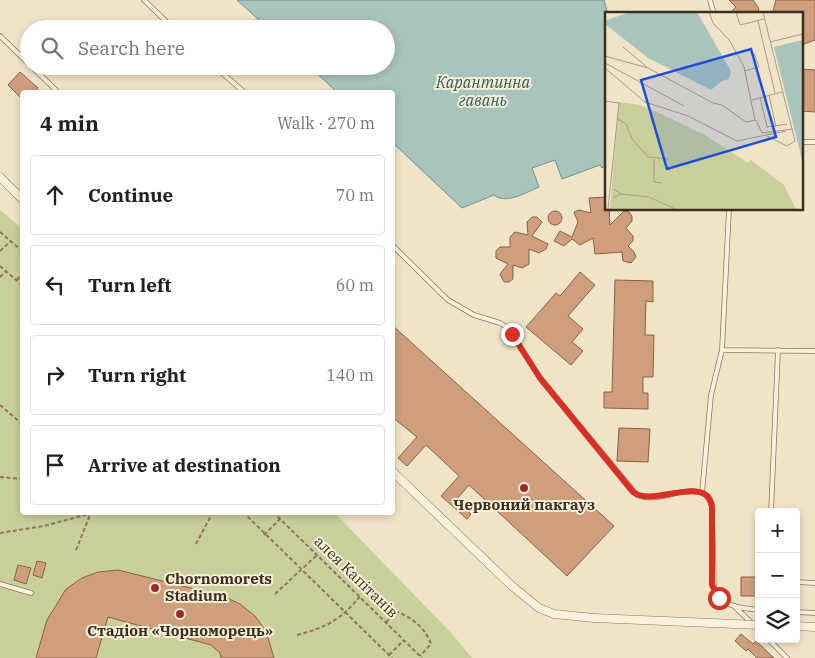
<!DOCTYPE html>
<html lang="en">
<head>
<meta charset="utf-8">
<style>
  body { margin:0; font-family:"IBM Plex Serif",serif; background:#f6f6f6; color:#202124 }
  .controls { position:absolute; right:15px; bottom:15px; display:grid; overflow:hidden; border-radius:5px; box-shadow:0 2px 8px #0003 }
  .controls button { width:45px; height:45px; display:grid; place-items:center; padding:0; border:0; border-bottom:1px solid #e0e0e0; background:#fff; color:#202124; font:25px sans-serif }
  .stop { position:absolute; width:15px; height:15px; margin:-11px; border:4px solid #d93025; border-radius:50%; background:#fff }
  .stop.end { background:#d93025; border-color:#fff; box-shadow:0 1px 5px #0008 }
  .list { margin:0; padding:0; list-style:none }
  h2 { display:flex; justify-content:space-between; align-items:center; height:65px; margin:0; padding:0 20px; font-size:21px }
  h2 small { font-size:16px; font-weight:400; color:#757577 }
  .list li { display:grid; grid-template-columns:32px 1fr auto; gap:15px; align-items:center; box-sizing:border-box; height:80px; margin:0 10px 10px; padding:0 10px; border:1px solid #e0e0e0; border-radius:5px }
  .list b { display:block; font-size:19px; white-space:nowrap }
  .list em { font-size:16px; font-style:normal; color:#757577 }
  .icon { flex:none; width:28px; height:28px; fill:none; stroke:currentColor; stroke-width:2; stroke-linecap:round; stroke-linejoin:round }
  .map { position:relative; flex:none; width:815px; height:658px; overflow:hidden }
  .search { position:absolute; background:#fff; box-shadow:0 2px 8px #0003; left:20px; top:20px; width:375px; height:55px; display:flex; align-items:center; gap:12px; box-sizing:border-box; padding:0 18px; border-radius:28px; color:#757577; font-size:19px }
  .panel { position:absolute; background:#fff; box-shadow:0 2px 8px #0003; left:20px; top:90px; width:375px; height:425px; border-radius:5px }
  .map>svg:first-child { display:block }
  .green { fill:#c9cf9b }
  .water { fill:#a9c4bc; stroke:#6f938a }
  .building { fill:#cf9f7d; stroke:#8d5f41 }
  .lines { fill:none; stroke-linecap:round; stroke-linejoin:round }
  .service-casing { stroke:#8d765c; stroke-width:5.5 }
  .minor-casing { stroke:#8d765c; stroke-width:9 }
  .path { stroke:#8d765c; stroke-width:2; stroke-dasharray:4 2.5; stroke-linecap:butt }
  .service { stroke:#faf1dc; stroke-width:4 }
  .minor { stroke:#faf1dc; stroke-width:8 }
  .minor-bridge-casing { stroke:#8d765c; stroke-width:9; stroke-linecap:butt }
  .minor-bridge { stroke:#faf1dc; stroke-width:8 }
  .route { stroke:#d93025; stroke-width:6 }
  .poi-dot { fill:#9e2a2b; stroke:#f7eed8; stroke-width:2 }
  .labels { text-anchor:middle; stroke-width:4; stroke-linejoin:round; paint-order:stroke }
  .poi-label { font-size:15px; font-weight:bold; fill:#3d2e20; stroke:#f7eed8 }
  .street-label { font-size:15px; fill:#3d2e20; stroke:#f7eed8 }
  .water-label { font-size:16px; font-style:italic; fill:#2f5d5a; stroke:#f7eed8 }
  .inset-road { fill:none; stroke:#a89b85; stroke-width:1 }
  .view { fill:#1d4ed8; fill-opacity:0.15; stroke:#1d4ed8; stroke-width:2.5 }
  .inset-edge { fill:none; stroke:#3d2e20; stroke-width:2.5 }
</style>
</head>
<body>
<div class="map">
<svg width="815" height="658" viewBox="0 0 815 658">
  <rect width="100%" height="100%" fill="#f0e4c8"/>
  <path class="green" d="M0 210 22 228V512L335 513 454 636 472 658H0Z"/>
  <path class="water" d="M237 0H604L608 14H606V165L602 168 600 165 562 179 555 160 532 168 539 187C527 192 506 205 494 195L462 208 393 143 392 92H337L309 66H386V29H269Z"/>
  <path class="building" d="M729 0H753L759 9 757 14H729L736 7Z
    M776 0H815V40L801 45V14H772Z
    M801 69 815 70V112L801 111Z
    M20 72 38 88 34 92H22V99L8 85Z
    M606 197V209H609L610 225 624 211 629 212 632 216V221L626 228 633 236V241L628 246 634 252 636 257 631 263 623 261 622 252 595 254 593 238 580 245 572 239 564 246 554 241 560 231 572 237 578 222 574 212 579 210 591 213 589 198Z
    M548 218a7 7 0 1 1 14 0a7 7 0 1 1-14 0Z
    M532 217H537L542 222 532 236 548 244 546 249 539 253 529 249V264L522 268 513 265V279L509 282H504L500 274 508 264 496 258V251L500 247H510V237L515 232 528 235 527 222Z
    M580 272 595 285 568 316 583 329 572 342 583 351 571 365 526 327 556 293 560 296Z
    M615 280 653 281V302L646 301 645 335H654L653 377H643V393H648V409L604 408V392H612Z
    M392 325 614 526 567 576 469 485 456 500 471 514 467 519 441 496 459 476 426 445 407 466 398 458 417 437 392 417Z
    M619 428 650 429 648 462 617 461Z
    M37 561 46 563 42 578 33 575Z
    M18 565 31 568 26 584 14 580Z
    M118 570 223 596 240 604 255 616 266 631 274 658H221L220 653 211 645 108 617 96 658H36L47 620 66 589 82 578 98 572Z
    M741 577H759V596H741Z
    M741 634 753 644 756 641 774 658H757L748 649 746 651 735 641Z"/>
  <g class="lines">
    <defs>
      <path id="service" d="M144 0 174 29
        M710 0 714 14
        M0 36 29 64
        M31 66 58 92
        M214 66 244 92
        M801 142H815
        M392 245 448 300 474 315 500 323 508 328 540 378 637 495C660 505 685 482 708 496L712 507 714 589C723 607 740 608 759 610
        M722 350 815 351
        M702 493 711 395 722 350 729 209
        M771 512 778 350
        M796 582 815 583
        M0 584 31 593
        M735 607 759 630
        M796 612 815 613
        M768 639 787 658"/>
      <path id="minor" d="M0 177 22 199
        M392 471 512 586 539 608 554 614 594 618
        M796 626 815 627"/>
    </defs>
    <use href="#service" class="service-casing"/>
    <use href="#minor" class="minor-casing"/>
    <path class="path" d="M0 232 22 251
      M0 251 11 241
      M0 266 22 285
      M0 277 6 271
      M17 280 22 274
      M0 405 22 424
      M0 477 22 479
      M243 512 392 658
      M273 512 422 658
      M0 533 44 526 96 512
      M264 535 280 519
      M196 544 213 512
      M76 550 90 515
      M275 594 317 555
      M386 622 397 612C412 617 426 629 431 644L420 656
      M297 635C327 627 341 620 360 596
      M389 655 404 640"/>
    <use href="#service" class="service"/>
    <use href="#minor" class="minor"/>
    <defs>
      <path id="minor-bridge" d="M594 618 759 625"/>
    </defs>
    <use href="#minor-bridge" class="minor-bridge-casing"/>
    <use href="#minor-bridge" class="minor-bridge"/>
  </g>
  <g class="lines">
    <path class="route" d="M512 334 540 378 633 492C653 508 706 473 712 506V585L719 598"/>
  </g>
  <g class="poi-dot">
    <circle cx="524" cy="488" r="5"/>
    <circle cx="155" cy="588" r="5"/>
    <circle cx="180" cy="614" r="5"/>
  </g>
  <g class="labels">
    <g class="poi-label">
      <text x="524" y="510">Червоний пакгауз</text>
      <text x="165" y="584" text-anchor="start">Chornomorets<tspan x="165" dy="17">Stadium</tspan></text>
      <text x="180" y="636">Стадіон «Чорноморець»</text>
    </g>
    <g class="street-label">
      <text transform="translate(356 577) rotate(44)" y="5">алея Капітанів</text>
    </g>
    <g class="water-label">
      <text x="483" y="88">Карантинна<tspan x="483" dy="18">гавань</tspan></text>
    </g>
  </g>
  <g transform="translate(605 12)">
    <rect width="198" height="198" fill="#f0e4c8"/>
    <path d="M14 90 35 93 54 101 100 123 143 151 146 148 179 173 191 197H5Z" fill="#c9cf9b"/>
    <path d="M25 0H92L126 59 124 67 117 69 106 78 43 46 0 12 2 8ZM197 28H198L197 148 169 35Z" fill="#a9c4bc"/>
    <path class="inset-road" d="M104 0 108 11 125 29 139 55 150 108M131 0 135 13 159 7M158 0 190 129 182 134 162 124M153 9 170 81M165 30 198 22M18 35 42 55M0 44 43 56 108 91 117 93 141 110 151 108 157 121 188 117M0 51 79 94M0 56 40 90 83 104 132 129 181 119M140 59 154 55 149 41M164 83 171 115M155 85 162 115 182 112M147 88 177 80M0 89 14 91 3 197M13 107 21 112 27 127 43 145 63 147M49 147V170L57 171M16 182 44 185 70 197M8 186 16 182 9 177"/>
    <path class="view" d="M146 37 171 125 62 157 36 68Z"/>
    <rect width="198" height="198" class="inset-edge"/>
  </g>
</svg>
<div class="controls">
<button>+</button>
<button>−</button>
<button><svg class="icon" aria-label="layers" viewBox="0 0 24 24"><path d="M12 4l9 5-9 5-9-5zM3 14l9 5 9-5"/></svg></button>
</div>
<div class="stop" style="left:719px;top:598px"></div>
<div class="stop end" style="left:512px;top:334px"></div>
<div class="search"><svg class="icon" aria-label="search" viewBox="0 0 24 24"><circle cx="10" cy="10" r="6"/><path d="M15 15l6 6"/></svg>Search here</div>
<section class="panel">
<h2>4 min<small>Walk · 270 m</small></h2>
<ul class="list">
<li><svg class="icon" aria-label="ahead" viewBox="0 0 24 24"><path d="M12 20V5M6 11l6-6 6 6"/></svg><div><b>Continue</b></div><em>70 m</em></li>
<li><svg class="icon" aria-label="left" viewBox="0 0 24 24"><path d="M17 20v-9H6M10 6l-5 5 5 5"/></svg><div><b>Turn left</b></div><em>60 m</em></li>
<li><svg class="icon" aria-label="right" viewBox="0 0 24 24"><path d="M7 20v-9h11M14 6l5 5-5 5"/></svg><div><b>Turn right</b></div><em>140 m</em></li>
<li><svg class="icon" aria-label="arrive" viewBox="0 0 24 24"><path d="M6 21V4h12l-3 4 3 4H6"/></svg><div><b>Arrive at destination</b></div></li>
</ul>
</section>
</div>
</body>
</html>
